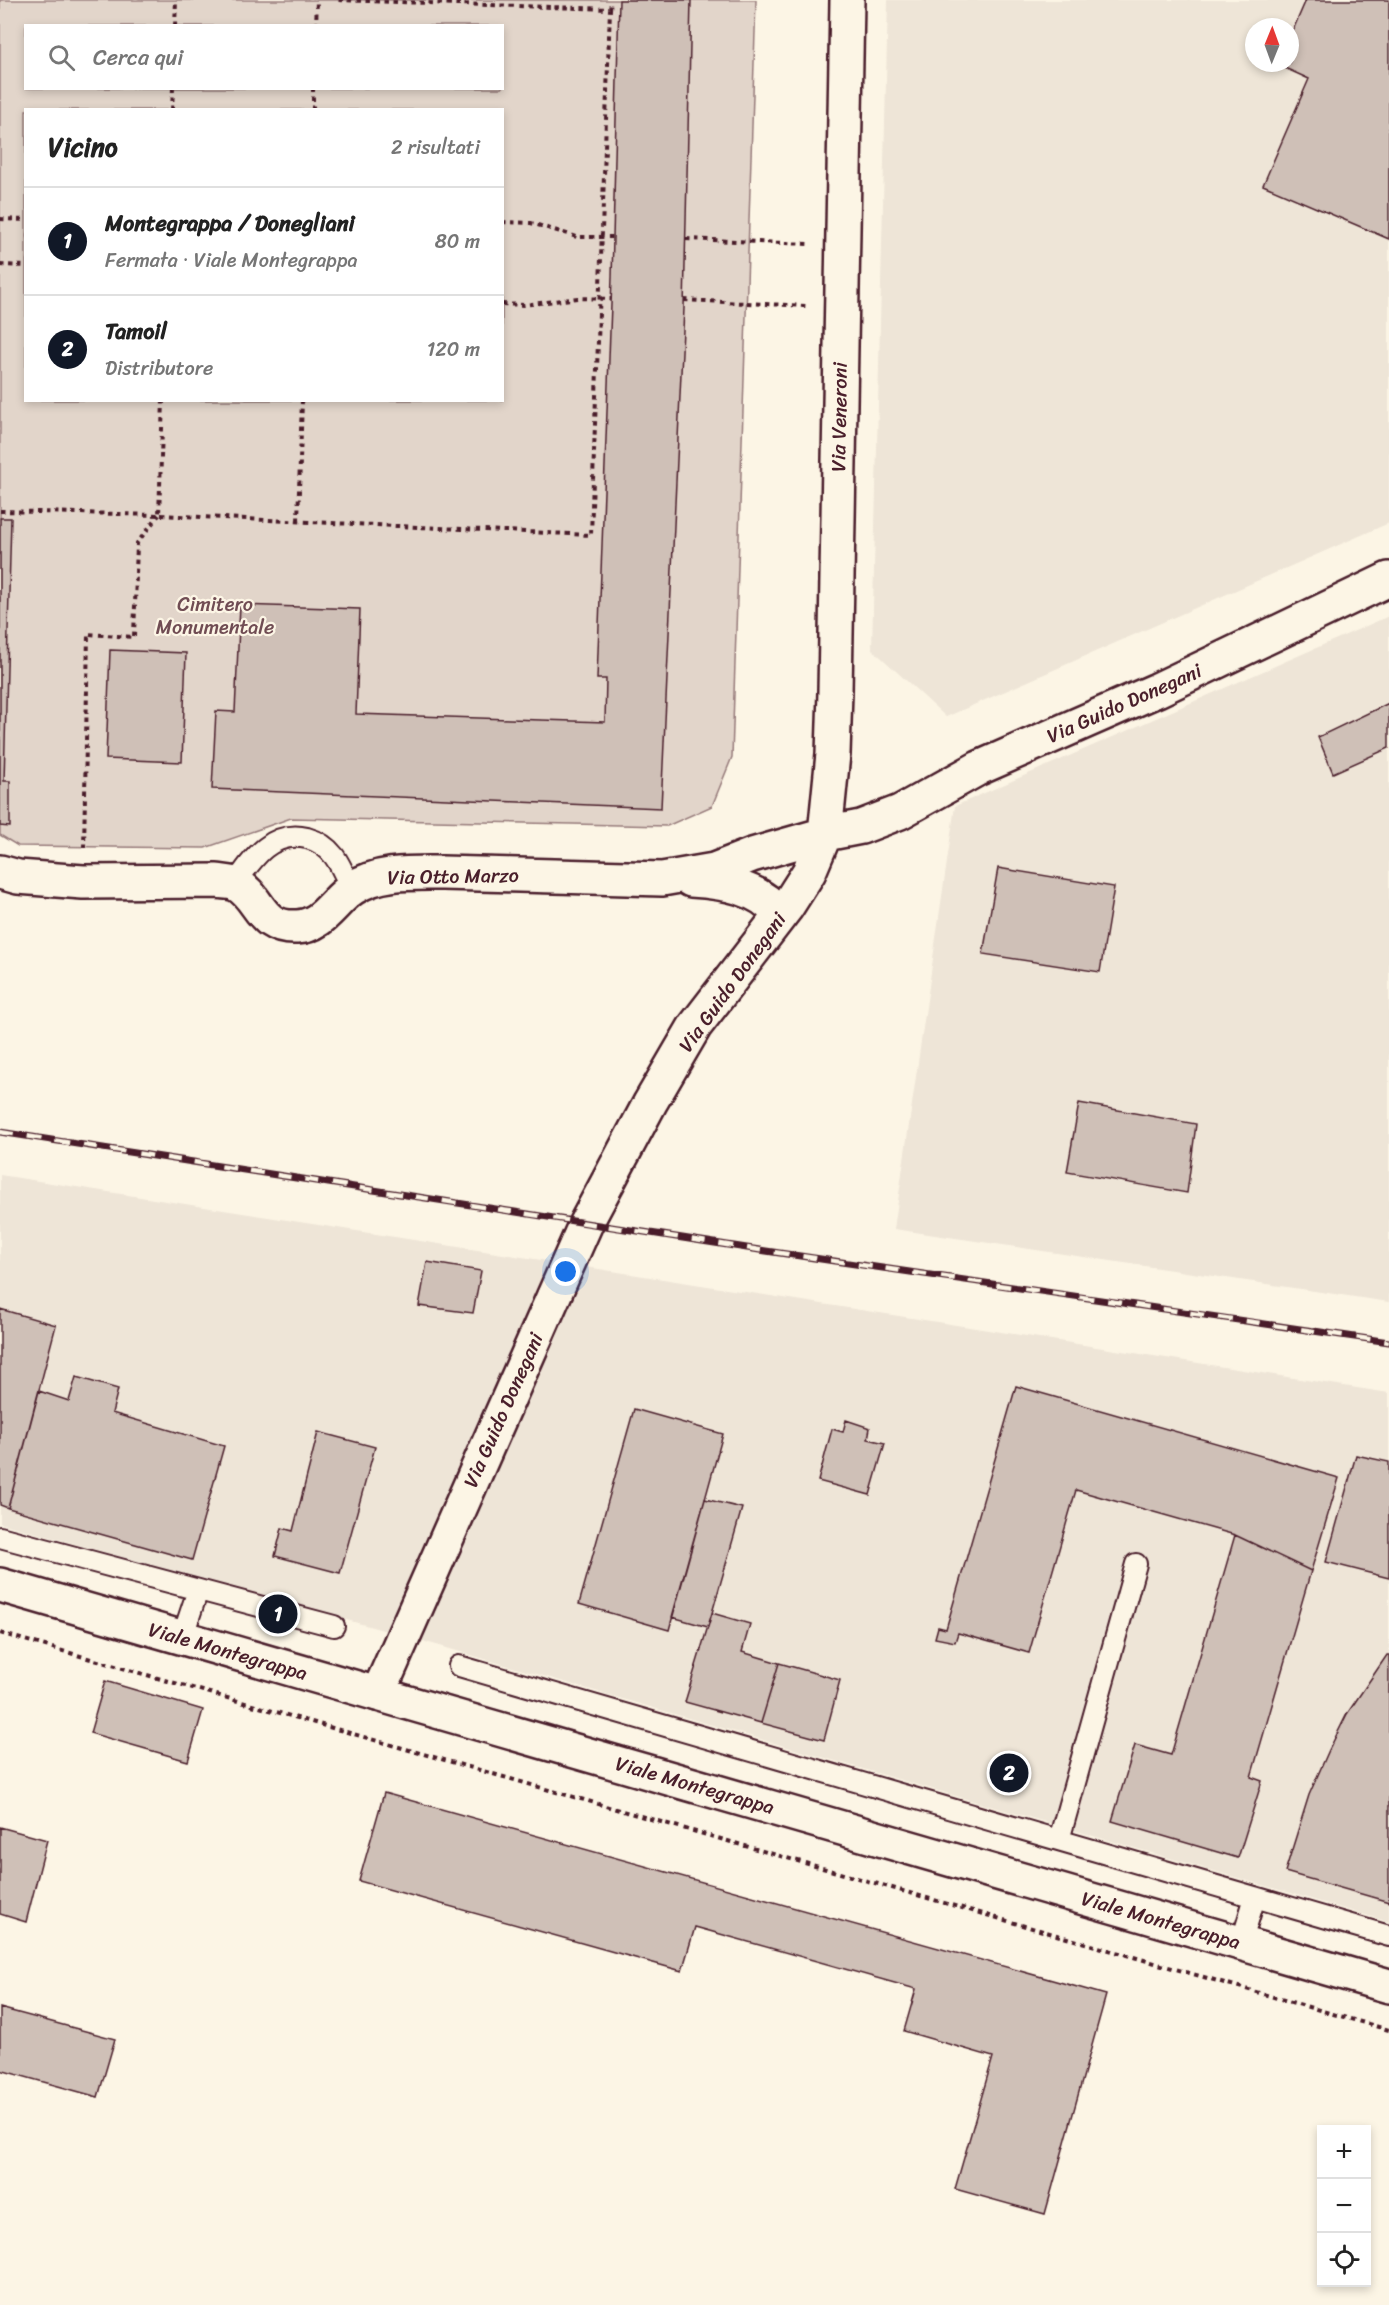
<!DOCTYPE html>
<html lang="it">
<head>
<meta charset="utf-8">
<style>
  body { margin:0; font-family:Sriracha,sans-serif; background:#f6f6f6; color:#222 }
  .controls { position:absolute; right:18px; bottom:18px; display:grid; overflow:hidden; border-radius:0px; box-shadow:0 3px 9px #0003 }
  .controls button { width:54px; height:54px; display:grid; place-items:center; padding:0; border:0; border-bottom:2px solid #e0e0e0; background:#fff; color:#222; font:30px sans-serif }
  .compass { position:absolute; left:1245px; top:18px; width:54px; height:54px; border-radius:50%; background:#fff; box-shadow:0 3px 9px #0003; rotate:1deg }
  .you { position:absolute; left:566px; top:1272px; width:21px; height:21px; margin:-15px; border:4px solid #fff; border-radius:50%; background:#1a73e8; box-shadow:0 0 0 9px #1a73e833 }
  .badge { display:grid; place-items:center; width:39px; height:39px; border-radius:50%; background:#111827; color:#fff; font-size:20px; font-weight:700 }
  .pin { position:absolute; translate:-50% -50%; border:3px solid #fff; box-shadow:0 2px 6px #0006 }
  .list { margin:0; padding:0; list-style:none }
  h2 { display:flex; justify-content:space-between; align-items:center; height:78px; margin:0; padding:0 24px; font-size:26px }
  h2 small { font-size:20px; font-weight:400; color:#767676 }
  .list li { display:grid; grid-template-columns:39px 1fr auto; gap:18px; align-items:center; box-sizing:border-box; height:108px; padding:0 24px; border-top:2px solid #e0e0e0 }
  .list b { display:block; font-size:22px; white-space:nowrap }
  .list p { margin:0; font-size:20px; white-space:nowrap; color:#767676 }
  .list em { font-size:20px; font-style:normal; color:#767676 }
  .icon { flex:none; width:33px; height:33px; fill:none; stroke:currentColor; stroke-width:2; stroke-linecap:round; stroke-linejoin:round }
  .map { position:relative; flex:none; width:1389px; height:2305px; overflow:hidden }
  .search { position:absolute; background:#fff; box-shadow:0 3px 9px #0003; left:24px; top:24px; width:480px; height:66px; display:flex; align-items:center; gap:15px; box-sizing:border-box; padding:0 21px; border-radius:0px; color:#767676; font-size:22px }
  .panel { position:absolute; background:#fff; box-shadow:0 3px 9px #0003; left:24px; top:108px; width:480px; height:294px; border-radius:0px }
  .map>svg:first-child { display:block }
  .built { fill:#eee5d7; fill-rule:evenodd }
  .green { fill:#e2d5ca; stroke:#967a7a; stroke-width:1.5; fill-rule:evenodd }
  .building { fill:#cfc0b7; stroke:#4a1f2b; stroke-width:1.5 }
  .lines { fill:none; stroke-linecap:round; stroke-linejoin:round }
  .service-casing { stroke:#4a1f2b; stroke-width:24 }
  .minor-casing { stroke:#4a1f2b; stroke-width:38 }
  .secondary-casing { stroke:#4a1f2b; stroke-width:38 }
  .path { stroke:#4a1f2b; stroke-width:4; stroke-dasharray:4.5 4.5; stroke-linecap:butt }
  .service { stroke:#fcf5e5; stroke-width:20 }
  .minor { stroke:#fcf5e5; stroke-width:33 }
  .secondary { stroke:#fcf5e5; stroke-width:33 }
  .rail-casing { stroke:#4a1f2b; stroke-width:7 }
  .rail { stroke:#fcf5e5; stroke-width:4.5; stroke-dasharray:14; stroke-linecap:butt }
  .labels { text-anchor:middle; stroke-width:4.5; stroke-linejoin:round; paint-order:stroke }
  .street-label { font-size:20px; fill:#4a1f2b; stroke:#fcf5e5 }
  .park-label { font-size:20px; fill:#704c53; stroke:#fcf5e5 }
</style>
</head>
<body>
<div class="map">
<svg width="1389" height="2305" viewBox="0 0 1389 2305">
  <rect width="100%" height="100%" fill="#fcf5e5"/>
  <filter id="ink" filterUnits="userSpaceOnUse"><feTurbulence type="fractalNoise" baseFrequency=".0167" numOctaves="2"/><feDisplacementMap in="SourceGraphic" scale="12" xChannelSelector="R" yChannelSelector="G"/><feConvolveMatrix kernelMatrix="1 2 1 2 8 2 1 2 1" color-interpolation-filters="sRGB"/></filter>
  <g filter="url(#ink)">
    <path class="built" d="M888 0H1389V523L946 717 872 649ZM1254 27H1290V63H1254Z
      M1389 616V1302L894 1229 955 806Z
      M0 1175 1389 1393V1922L433 1644 0 1523Z"/>
    <path class="green" d="M0 0H756L732 757 712 806 667 826 291 818 205 848 18 846 0 835ZM26 26H502V88H26ZM26 110H502V400H26Z"/>
    <path class="building" d="M619 0H691L684 308 661 808 212 789 216 711 235 712 240 605 360 609 356 714 605 722 606 679H597L612 278Z
      M1306 0H1389V239L1263 185 1309 79 1278 65 1279 63H1290V37Z
      M0 518H11L4 781H10V827L0 826Z
      M110 650 186 653 182 762 106 759Z
      M1389 703V748L1333 773 1318 737Z
      M998 868 1114 887 1100 972 983 954Z
      M1079 1103 1196 1124 1187 1193 1067 1172Z
      M427 1262 481 1271 473 1313 419 1306Z
      M0 1309 56 1325 8 1508 0 1505Z
      M76 1377 118 1389 112 1413 224 1446 192 1560 8 1508 39 1391 69 1401Z
      M1016 1386 1339 1478 1311 1571 1235 1535 1076 1490 1029 1653 958 1633 955 1642 935 1638 938 1627 946 1629Z
      M634 1409 723 1434 669 1630 579 1604Z
      M846 1420 870 1428 868 1439 885 1443 870 1495 818 1481 832 1429 843 1432Z
      M318 1432 375 1447 340 1573 275 1556 282 1528 293 1531Z
      M1356 1455 1389 1462V1578L1326 1562Z
      M705 1499 742 1508 708 1627 672 1617Z
      M1235 1535 1311 1571 1251 1777 1262 1781 1238 1858 1112 1821 1135 1745 1171 1755Z
      M712 1613 750 1624 742 1652 779 1663 761 1723 685 1702Z
      M1387 1655H1389V1902L1285 1872 1309 1795 1329 1750 1347 1714Z
      M779 1663 840 1680 824 1740 761 1723Z
      M105 1681 203 1710 188 1761 90 1733Z
      M384 1793 1106 1995 1045 2214 955 2189 993 2057 904 2031 916 1989 695 1927 682 1971 359 1881Z
      M0 1827 47 1840 26 1922 0 1914Z
      M0 2008 115 2039 98 2097 0 2070Z"/>
    <g class="lines">
      <defs>
        <path id="service" d="M235 884C253 858 272 830 307 838 318 841 327 847 334 856 341 865 346 878 351 889
          M0 1537 334 1626
          M182 1638 198 1590
          M459 1666 1389 1936
          M1059 1840 1136 1564
          M1241 1944 1255 1897"/>
        <path id="minor" d="M0 872 18 877 83 882 217 881C223 882 231 882 236 884 261 897 258 929 297 927 323 926 333 901 353 888 379 871 413 873 442 873L662 879 714 870 752 855 825 834 861 827 900 812 979 768 1157 690 1389 579
          M691 880C723 882 760 887 780 915
          M378 1694 586 1223 650 1103 695 1026 786 908 809 872 825 834 833 754 835 692 847 0"/>
        <path id="secondary" d="M0 1585 1389 1986"/>
      </defs>
      <use href="#service" class="service-casing"/>
      <use href="#minor" class="minor-casing"/>
      <use href="#secondary" class="secondary-casing"/>
      <path class="path" d="M610 9 611 0
        M175 26 176 0
        M316 26 317 0
        M172 110 173 88
        M313 110V88
        M0 219 26 220
        M502 222 531 223 577 237H613
        M686 239 808 244
        M0 265 26 266
        M684 300 807 306
        M502 304 524 305 578 298 611 299
        M163 400 159 515 591 535 610 9 337 0
        M0 511 158 515
        M298 521 302 400
        M84 848 88 634 134 637 137 543 159 515
        M0 1633 1389 2030"/>
      <use href="#service" class="service"/>
      <use href="#minor" class="minor"/>
      <use href="#secondary" class="secondary"/>
      <defs>
        <path id="rail" d="M0 1132 766 1251 1389 1342"/>
      </defs>
      <use href="#rail" class="rail-casing"/>
      <use href="#rail" class="rail"/>
    </g>
  </g>
  <g class="labels">
    <g class="street-label">
      <text transform="translate(839 417) rotate(-89)" y="7">Via Veneroni</text>
      <text transform="translate(1124 703) rotate(-24)" y="7">Via Guido Donegani</text>
      <text transform="translate(453 876) rotate(-1)" y="7">Via Otto Marzo</text>
      <text transform="translate(732 982) rotate(-54)" y="7">Via Guido Donegani</text>
      <text transform="translate(503 1410) rotate(-66)" y="7">Via Guido Donegani</text>
      <text transform="translate(228 1651) rotate(16)" y="7">Viale Montegrappa</text>
      <text transform="translate(695 1785) rotate(16)" y="7">Viale Montegrappa</text>
      <text transform="translate(1161 1920) rotate(16)" y="7">Viale Montegrappa</text>
    </g>
    <g class="park-label">
      <text x="215" y="611">Cimitero<tspan x="215" dy="23">Monumentale</tspan></text>
    </g>
  </g>
</svg>
<div class="controls">
<button>+</button>
<button>−</button>
<button><svg class="icon" aria-label="locate" viewBox="0 0 24 24"><circle cx="12" cy="12" r="6"/><path d="M12 2v4M12 18v4M2 12h4M18 12h4"/></svg></button>
</div>
<svg class="compass" viewBox="-18 -18 36 36"><path d="M0-13l5 13h-10z" fill="#e53935"/><path d="M0 13l5-13h-10z" fill="#767676"/></svg>
<div class="you"></div>
<div class="pin badge" style="left:278px;top:1614px">1</div>
<div class="pin badge" style="left:1009px;top:1773px">2</div>
<div class="search"><svg class="icon" aria-label="search" viewBox="0 0 24 24"><circle cx="10" cy="10" r="6"/><path d="M15 15l6 6"/></svg>Cerca qui</div>
<section class="panel">
<h2>Vicino<small>2 risultati</small></h2>
<ul class="list">
<li><span class="badge">1</span><div><b>Montegrappa / Donegliani</b><p>Fermata · Viale Montegrappa</p></div><em>80 m</em></li>
<li><span class="badge">2</span><div><b>Tamoil</b><p>Distributore</p></div><em>120 m</em></li>
</ul>
</section>
</div>
</body>
</html>
